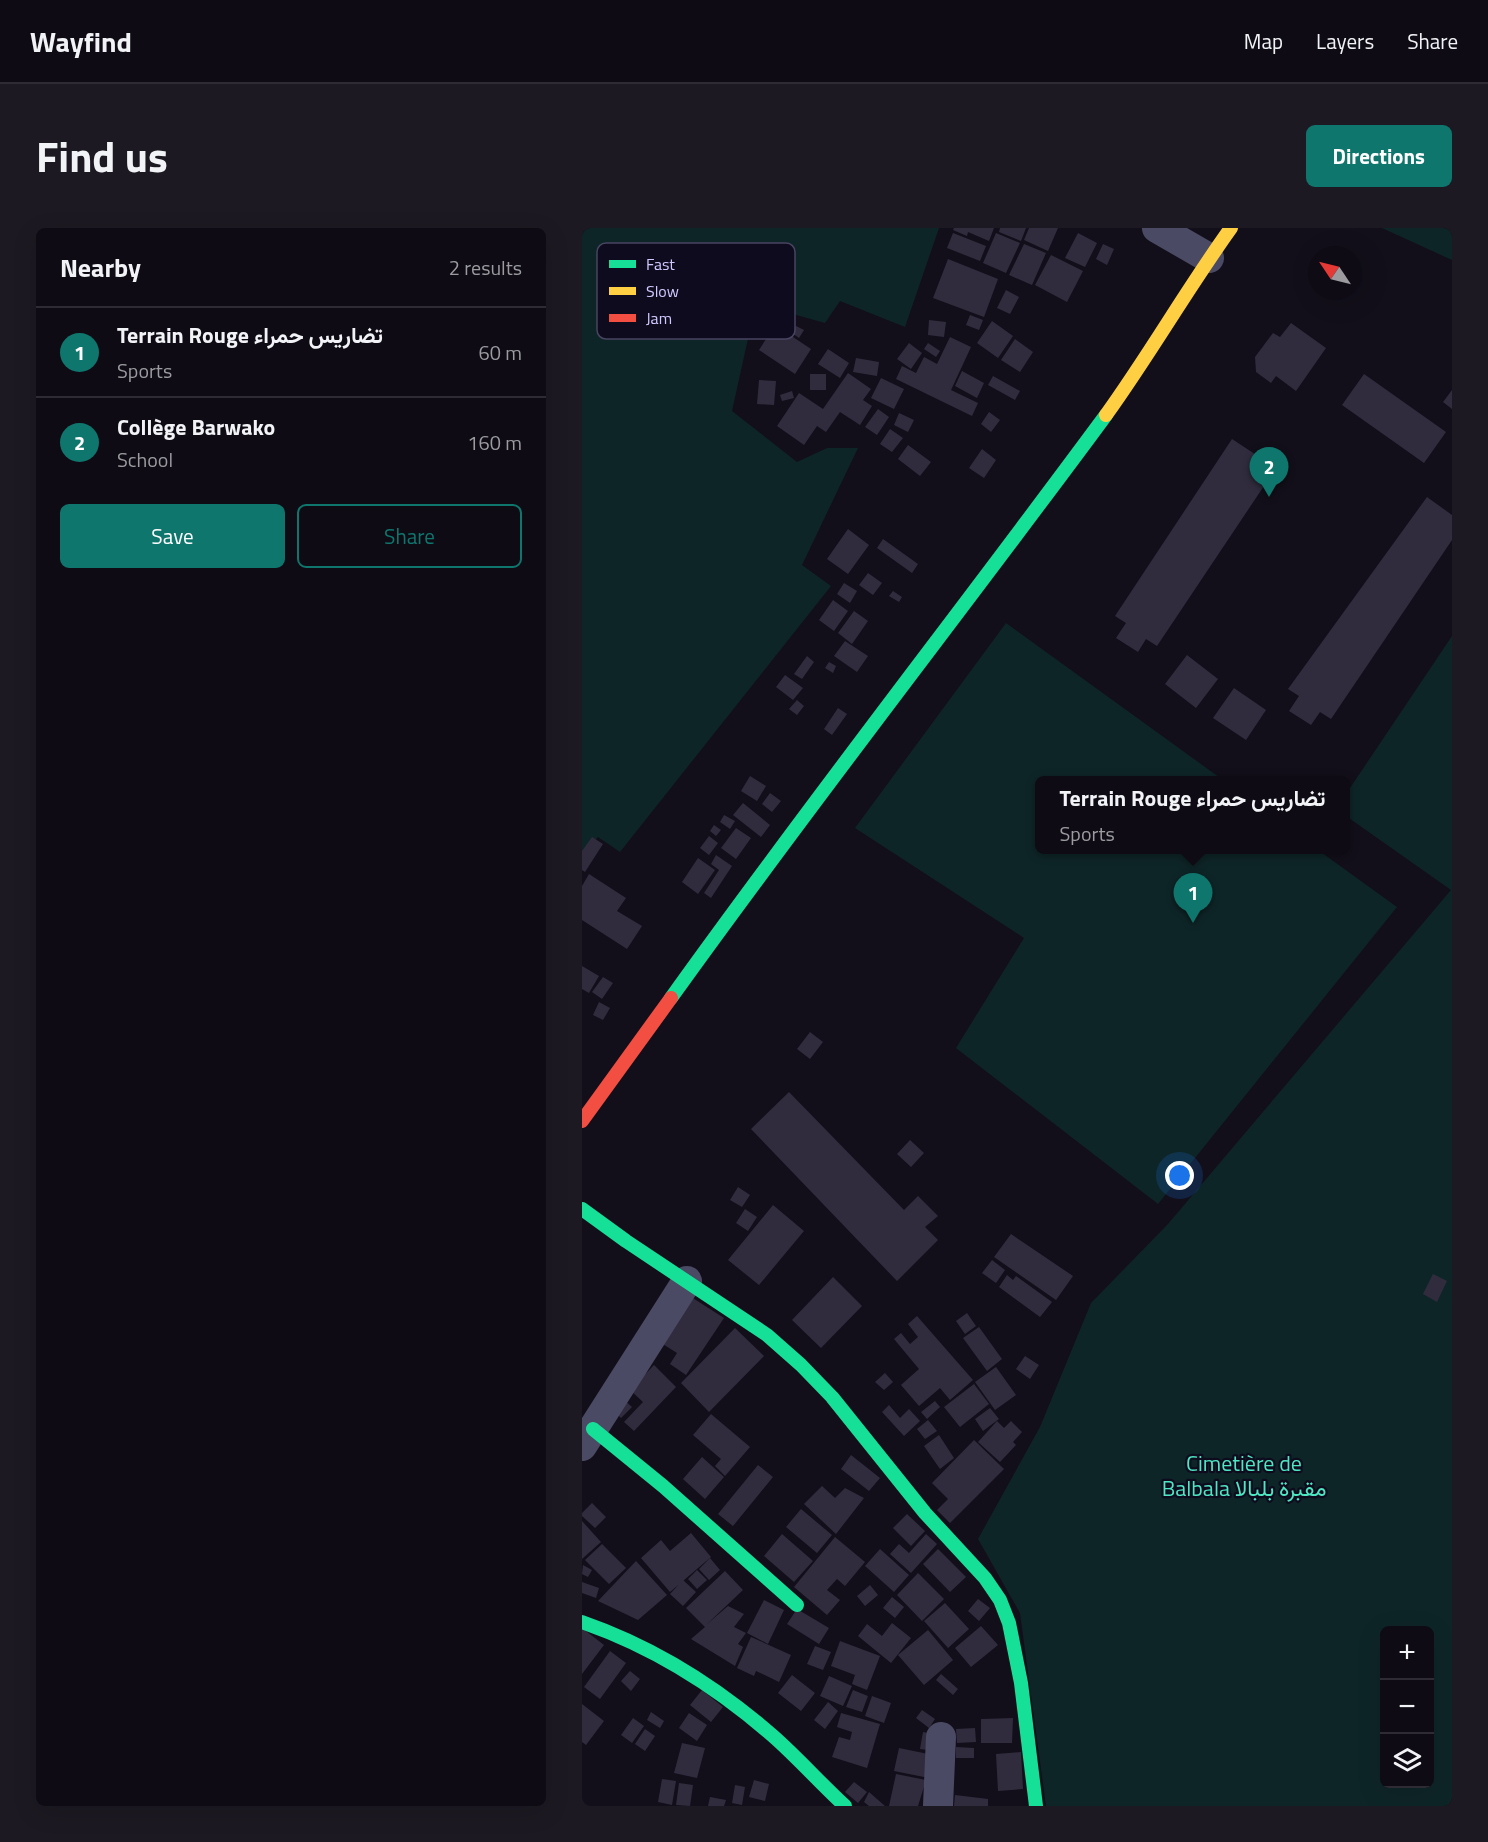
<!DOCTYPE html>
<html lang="en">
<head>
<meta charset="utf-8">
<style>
  body { margin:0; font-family:"Titillium Web",Vazirmatn,sans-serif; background:#1c1922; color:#f1f3f6 }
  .controls { position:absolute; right:18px; bottom:18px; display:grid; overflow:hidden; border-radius:9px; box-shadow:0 6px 24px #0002 }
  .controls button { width:54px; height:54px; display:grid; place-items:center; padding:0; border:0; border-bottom:2px solid #2e2b34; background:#0e0b14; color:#f1f3f6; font:30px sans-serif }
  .compass { position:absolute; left:726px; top:18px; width:54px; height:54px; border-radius:50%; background:#0e0b14; box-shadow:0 6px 24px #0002; rotate:305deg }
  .you { position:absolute; left:598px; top:948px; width:21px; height:21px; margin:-15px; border:4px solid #fff; border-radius:50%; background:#1a73e8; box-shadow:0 0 0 9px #1a73e833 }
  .badge { display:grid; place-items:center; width:39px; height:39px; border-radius:50%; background:#0f766e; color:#fff; font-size:20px; font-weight:700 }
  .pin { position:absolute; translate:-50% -50px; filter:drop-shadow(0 2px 3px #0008) }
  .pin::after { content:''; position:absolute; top:32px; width:21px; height:18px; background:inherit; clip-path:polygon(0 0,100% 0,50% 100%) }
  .popup { position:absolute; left:453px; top:548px; width:315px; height:78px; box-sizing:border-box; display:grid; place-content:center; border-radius:9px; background:#0e0b14; filter:drop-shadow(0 2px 4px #0005); font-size:20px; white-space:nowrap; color:#9b9ba0 }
  .popup b { font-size:22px; color:#f1f3f6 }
  .popup::after { content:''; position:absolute; left:50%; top:100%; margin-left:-12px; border:12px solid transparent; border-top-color:#0e0b14 }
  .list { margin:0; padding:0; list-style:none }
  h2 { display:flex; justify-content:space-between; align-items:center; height:78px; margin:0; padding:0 24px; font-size:26px }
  h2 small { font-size:20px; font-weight:400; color:#9b9ba0 }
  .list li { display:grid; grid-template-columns:39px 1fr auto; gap:18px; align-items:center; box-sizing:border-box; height:90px; padding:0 24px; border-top:2px solid #2e2b34 }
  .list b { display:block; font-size:22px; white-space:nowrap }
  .list p { margin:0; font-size:20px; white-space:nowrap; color:#9b9ba0 }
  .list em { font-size:20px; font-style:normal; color:#9b9ba0 }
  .actions { display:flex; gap:12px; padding:18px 24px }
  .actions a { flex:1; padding:14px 0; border:2px solid #0f766e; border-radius:9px; text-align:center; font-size:21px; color:#0f766e }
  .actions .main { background:#0f766e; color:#fff }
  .icon { flex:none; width:33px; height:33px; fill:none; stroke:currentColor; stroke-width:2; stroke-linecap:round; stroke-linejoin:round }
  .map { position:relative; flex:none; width:870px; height:1578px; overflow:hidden; border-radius:9px }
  header { display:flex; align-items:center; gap:36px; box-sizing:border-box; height:84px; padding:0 30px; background:#0e0b14; border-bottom:2px solid #2e2b34 }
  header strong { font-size:28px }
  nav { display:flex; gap:33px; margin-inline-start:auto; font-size:21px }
  .intro { display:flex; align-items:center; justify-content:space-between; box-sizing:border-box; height:144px; padding:0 36px }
  h1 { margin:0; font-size:42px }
  .button { padding:15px 27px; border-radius:9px; background:#0f766e; color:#fff; font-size:21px; font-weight:700 }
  main { display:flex; gap:36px; padding:0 36px }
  aside { flex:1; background:#0e0b14; border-radius:9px; box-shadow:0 6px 24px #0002 }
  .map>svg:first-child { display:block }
  .green { fill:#0e2527; fill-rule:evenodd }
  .building { fill:#302c3e }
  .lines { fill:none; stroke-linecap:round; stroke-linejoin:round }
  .street { stroke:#4b4a64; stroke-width:30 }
  .fast { stroke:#16e098; stroke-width:14 }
  .slow { stroke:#ffcf43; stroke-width:14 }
  .jam { stroke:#f24e42; stroke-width:14 }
  .labels { text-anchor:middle; stroke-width:4.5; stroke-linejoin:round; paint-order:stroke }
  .park-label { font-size:22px; fill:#4de7c2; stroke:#0e0b1f }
  .key { fill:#0e0b1f; stroke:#484462; stroke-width:1.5 }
  .key-label { font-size:16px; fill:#d0c9ff }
</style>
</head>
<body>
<header>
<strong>Wayfind</strong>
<nav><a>Map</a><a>Layers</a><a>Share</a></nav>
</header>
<div class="intro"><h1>Find us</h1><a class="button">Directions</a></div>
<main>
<aside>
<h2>Nearby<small>2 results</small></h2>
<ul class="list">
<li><span class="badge">1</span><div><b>Terrain Rouge تضاريس حمراء</b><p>Sports</p></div><em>60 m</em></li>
<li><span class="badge">2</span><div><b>Collège Barwako</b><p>School</p></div><em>160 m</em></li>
</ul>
<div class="actions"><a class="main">Save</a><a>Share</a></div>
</aside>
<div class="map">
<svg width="870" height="1578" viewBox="0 0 870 1578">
  <rect width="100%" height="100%" fill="#120f1a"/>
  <path class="green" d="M0 0H357L323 99 258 73 243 95 200 83 169 97 150 183 215 234 245 220H276L220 337 249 358 38 624 16 609 0 627Z
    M800 0H870V32Z
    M424 395 641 552H458V622H736L815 679 576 976 374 820 442 710 273 600Z
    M870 408V1578H464L438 1385 396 1311 458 1199 509 1075 586 996 869 662 764 588V566ZM802 1402H848V1556H802Z"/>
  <path class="building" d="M372 0H412L407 13 386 4 385 8 371 2Z
    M418 0H444L439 13 417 4Z
    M447 0H476L466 23 442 12Z
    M371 5 404 18 398 33 365 20Z
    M414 5 438 15 424 45 401 35Z
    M496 5 515 15 503 39 483 30Z
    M442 16 464 25 450 57 427 47Z
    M521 16 532 21 525 37 514 31Z
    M469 27 501 43 485 74 453 57Z
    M366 31 416 51 402 89 351 70Z
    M424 62 437 69 428 86 415 80Z
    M388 87 401 92 397 102 384 97Z
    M347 92 364 94 362 109 346 107Z
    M410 93 431 108 416 130 395 115Z
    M709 95 744 120 714 163 694 148 689 155 674 144 673 129 691 105 698 109Z
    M193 97 229 121 213 146 177 122Z
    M214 98 222 102 217 110 210 105Z
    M368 109 389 119 369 162 396 175 390 188 314 151 320 138 334 145 342 129 355 136Z
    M433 111 451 124 438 144 419 132Z
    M327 115 340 125 329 141 315 131Z
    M346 115 358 123 354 129 342 121Z
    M246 121 267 135 258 150 236 136Z
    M274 130 297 134 295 148 271 144Z
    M380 143 402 155 395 170 373 158Z
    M266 145 289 161 281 172 290 178 278 197 258 184 244 204 235 198 222 217 195 198 217 165 241 181Z
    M228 146H244V162H228Z
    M782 146 864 204 842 235 760 177Z
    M411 148 438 163 433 172 406 157Z
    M299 150 322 161 312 181 289 170Z
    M177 152 194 153 192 177 175 176Z
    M870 162V181L861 174Z
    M210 163 212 170 200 173 198 167Z
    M296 181 307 189 295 207 283 199Z
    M407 184 418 192 409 204 399 196Z
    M317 185 332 192 326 204 312 197Z
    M308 201 321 210 310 224 298 216Z
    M650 211 694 240 575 418 564 411 556 424 534 410 544 395 533 388Z
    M326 217 349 234 338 248 316 231Z
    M400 221 414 232 402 250 387 240Z
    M845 269 870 287V312L749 491 738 484 729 497 707 483 717 468 706 461Z
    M266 301 287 317 266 346 245 331Z
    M301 311 336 336 330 345 295 320Z
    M286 345 300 355 291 367 277 357Z
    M262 355 275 363 268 375 255 366Z
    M311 363 320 369 317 374 307 368Z
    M251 372 266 383 252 403 237 392Z
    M272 383 286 393 270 416 256 405Z
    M263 413 286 428 275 444 252 428Z
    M605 427 636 451 614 480 583 456Z
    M225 428 232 434 220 451 212 446Z
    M247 434 254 438 251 445 243 440Z
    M203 447 221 460 211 472 194 459Z
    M652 460 684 482 664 512 631 490Z
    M215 472 222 478 215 487 207 481Z
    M256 480 265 486 250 507 242 501Z
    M168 548 184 558 175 573 159 563Z
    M188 565 199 573 190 584 180 576Z
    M161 575 188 597 179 609 151 587Z
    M142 587 153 593 148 601 138 594Z
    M132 597 139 602 134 608 128 603Z
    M154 600 169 610 154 631 139 620Z
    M127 608 136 615 127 627 118 620Z
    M10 609 21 616 3 644 0 642V623Z
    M134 627 150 638 129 670 122 665 137 642 129 636Z
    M116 630 133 642 116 666 100 654Z
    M7 646 44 670 35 683 60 698 45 721 0 692V658Z
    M0 738 17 748 7 765 0 761Z
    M21 749 31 755 20 771 10 764Z
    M17 774 28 780 21 792 11 787Z
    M228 804 241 814 228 831 215 821Z
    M207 864 322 982 336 968 356 988 343 999 356 1012 315 1053 169 901Z
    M328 912 342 925 329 939 315 926Z
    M156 959 168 967 160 979 148 972Z
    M191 977 222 1003 177 1057 146 1032Z
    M163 981 175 989 166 1003 154 995Z
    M429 1006 491 1048 474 1072 412 1029Z
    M410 1032 423 1042 414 1055 400 1045Z
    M851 1046 865 1053 855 1074 841 1066Z
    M425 1047 431 1052 434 1048 470 1074 458 1089 417 1059Z
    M251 1049 280 1078 239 1120 210 1092Z
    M106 1067 142 1090 104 1147 88 1136 95 1125 76 1113Z
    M385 1085 394 1098 383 1106 374 1093Z
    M335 1088 391 1152 368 1172 358 1160 337 1178 319 1157 337 1141 312 1111 319 1105 328 1116 336 1109 326 1096Z
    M397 1099 420 1131 405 1143 381 1110Z
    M153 1100 182 1128 127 1184 99 1155Z
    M443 1128 457 1137 448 1151 434 1141Z
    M72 1137 94 1159 52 1203 42 1194 61 1174 48 1162Z
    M414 1139 434 1167 413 1182 393 1154Z
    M303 1145 311 1154 302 1162 293 1154Z
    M392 1156 407 1176 378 1199 362 1179Z
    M41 1171 50 1179 39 1190 31 1182Z
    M353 1173 358 1179 345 1191 339 1184Z
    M307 1177 318 1190 327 1181 338 1193 322 1208 300 1184Z
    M408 1180 417 1191 401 1203 393 1191Z
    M129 1186 168 1219 143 1248 133 1238 139 1231 111 1207Z
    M346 1192 355 1203 343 1211 335 1201Z
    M415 1193 422 1200 429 1193 440 1204 431 1214 434 1217 418 1234 396 1214Z
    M357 1207 372 1230 358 1241 342 1218Z
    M392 1212 422 1241 368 1295 355 1282 366 1271 350 1255Z
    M269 1227 298 1250 287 1263 259 1241Z
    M120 1229 142 1249 123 1271 101 1251Z
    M176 1237 191 1249 151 1298 136 1286Z
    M240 1258 253 1270 263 1260 282 1270 254 1306 222 1276Z
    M10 1275 24 1289 13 1300 0 1288V1285Z
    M219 1281 250 1307 235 1325 204 1299Z
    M325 1286 343 1303 329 1318 311 1300Z
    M0 1293 19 1314 0 1331Z
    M109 1305 129 1329 88 1364 59 1330 79 1312 88 1323Z
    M200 1306 231 1333 212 1354 182 1328Z
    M344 1306 355 1316 329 1345 308 1326 317 1316 327 1325Z
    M253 1309 283 1334 263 1358 255 1351 245 1362 258 1372 245 1387 212 1359Z
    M20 1316 44 1340 27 1356 3 1332Z
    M298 1321 327 1347 312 1364 283 1338Z
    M356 1321 384 1349 368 1364 341 1336Z
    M128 1330 138 1342 127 1352 117 1341Z
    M54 1333 85 1367 56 1392 16 1373Z
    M1 1337 10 1342 6 1349 0 1346Z
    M115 1342 125 1352 115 1361 106 1351Z
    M143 1343 161 1362 124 1397 146 1378 162 1386 152 1399 164 1405 156 1416 161 1419 153 1438 109 1411 123 1399 104 1380Z
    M336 1345 362 1371 340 1393 315 1367Z
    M101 1352 114 1364 101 1378 88 1366Z
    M0 1354 17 1360 14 1370 0 1365Z
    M288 1357 296 1367 283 1378 275 1368Z
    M310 1369 322 1379 313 1390 301 1380Z
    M396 1371 408 1380 397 1393 386 1383Z
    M182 1372 202 1382 186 1416 165 1405Z
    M363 1375 387 1401 366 1420 342 1393Z
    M215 1381 247 1400 237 1416 205 1396Z
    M310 1395 329 1410 309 1435 276 1408 285 1396 300 1408Z
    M399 1398 416 1417 389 1439 373 1420Z
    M0 1400 22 1417 0 1446Z
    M346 1402 371 1432 342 1457 316 1427Z
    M169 1409 209 1427 197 1454 174 1443 172 1448 155 1440Z
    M258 1413 298 1428 285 1462 270 1456 273 1447 249 1438Z
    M233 1418 249 1424 241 1442 225 1436Z
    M28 1423 44 1435 18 1471 2 1459Z
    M48 1443 58 1451 49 1463 39 1453Z
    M359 1446 376 1461 371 1467 354 1452Z
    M210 1447 233 1465 219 1483 196 1465Z
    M247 1448 270 1458 261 1478 238 1468Z
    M120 1462 141 1479 129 1494 108 1477Z
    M271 1462 286 1468 280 1484 264 1479Z
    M290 1468 309 1475 302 1495 283 1488Z
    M246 1474 256 1483 243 1501 232 1492Z
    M0 1476 22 1493 4 1517 0 1514Z
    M340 1482 353 1491 347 1500 334 1490Z
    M69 1484 82 1493 78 1500 65 1492Z
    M107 1485 125 1497 115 1513 97 1500Z
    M259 1485 298 1496 285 1540 250 1529 257 1509 268 1512 270 1504 255 1499Z
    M51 1490 62 1498 50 1515 39 1507Z
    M431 1490 430 1515H399V1491Z
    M393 1500 394 1514 375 1515 374 1501Z
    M63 1501 73 1508 63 1523 53 1516Z
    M341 1504 357 1507 354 1523 338 1521Z
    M100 1515 123 1520 115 1550 92 1545Z
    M374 1519 392 1520V1530H374Z
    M317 1520 351 1527 347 1550 312 1543Z
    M439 1524 441 1561 416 1563 414 1526Z
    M314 1546 344 1552 336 1578H307Z
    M80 1551 94 1553 90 1577 76 1574Z
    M172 1552 187 1556 183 1573 167 1569Z
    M272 1554 285 1564 276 1575 263 1564Z
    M97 1555 111 1557 108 1578 94 1577Z
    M153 1557 163 1559 160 1577 150 1575Z
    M287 1564 303 1578H287L282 1574Z
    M373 1567 406 1571V1578H372Z
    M128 1569 144 1572 142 1578H126Z"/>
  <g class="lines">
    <path class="street" d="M575 0 627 30
      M0 1218 105 1053
      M356 1578 359 1509"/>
    <path class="fast" d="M89 770C230 573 380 382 524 187
      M0 981 44 1013 185 1107 219 1137 250 1169 343 1285 403 1350 418 1372 427 1395 439 1455 454 1578
      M11 1201 81 1258 215 1377
      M0 1394C72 1419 134 1458 191 1508 216 1530 238 1555 263 1578"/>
    <path class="slow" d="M524 187C568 126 605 61 649 0"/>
    <path class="jam" d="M0 893 89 770"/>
  </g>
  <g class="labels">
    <g class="park-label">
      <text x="662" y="1243">Cimetière de<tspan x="662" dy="25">Balbala مقبرة بلبالا</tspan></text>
    </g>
  </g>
  <rect x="15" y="15" width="198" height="96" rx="9" class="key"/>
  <rect x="27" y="32" width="27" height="8" fill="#16e098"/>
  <rect x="27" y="59" width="27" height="8" fill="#ffcf43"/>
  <rect x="27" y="86" width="27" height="8" fill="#f24e42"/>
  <g class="key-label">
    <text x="64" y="42">Fast</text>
    <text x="64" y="69">Slow</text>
    <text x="64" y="96">Jam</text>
  </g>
</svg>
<div class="controls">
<button>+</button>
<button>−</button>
<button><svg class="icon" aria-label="layers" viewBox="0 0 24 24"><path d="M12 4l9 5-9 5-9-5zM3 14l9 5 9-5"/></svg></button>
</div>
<svg class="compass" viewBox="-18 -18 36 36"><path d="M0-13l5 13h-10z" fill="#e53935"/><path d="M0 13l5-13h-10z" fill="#9b9ba0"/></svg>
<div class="you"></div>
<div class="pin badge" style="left:611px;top:695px">1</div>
<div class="popup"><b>Terrain Rouge تضاريس حمراء</b>Sports</div>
<div class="pin badge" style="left:687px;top:269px">2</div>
</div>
</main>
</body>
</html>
